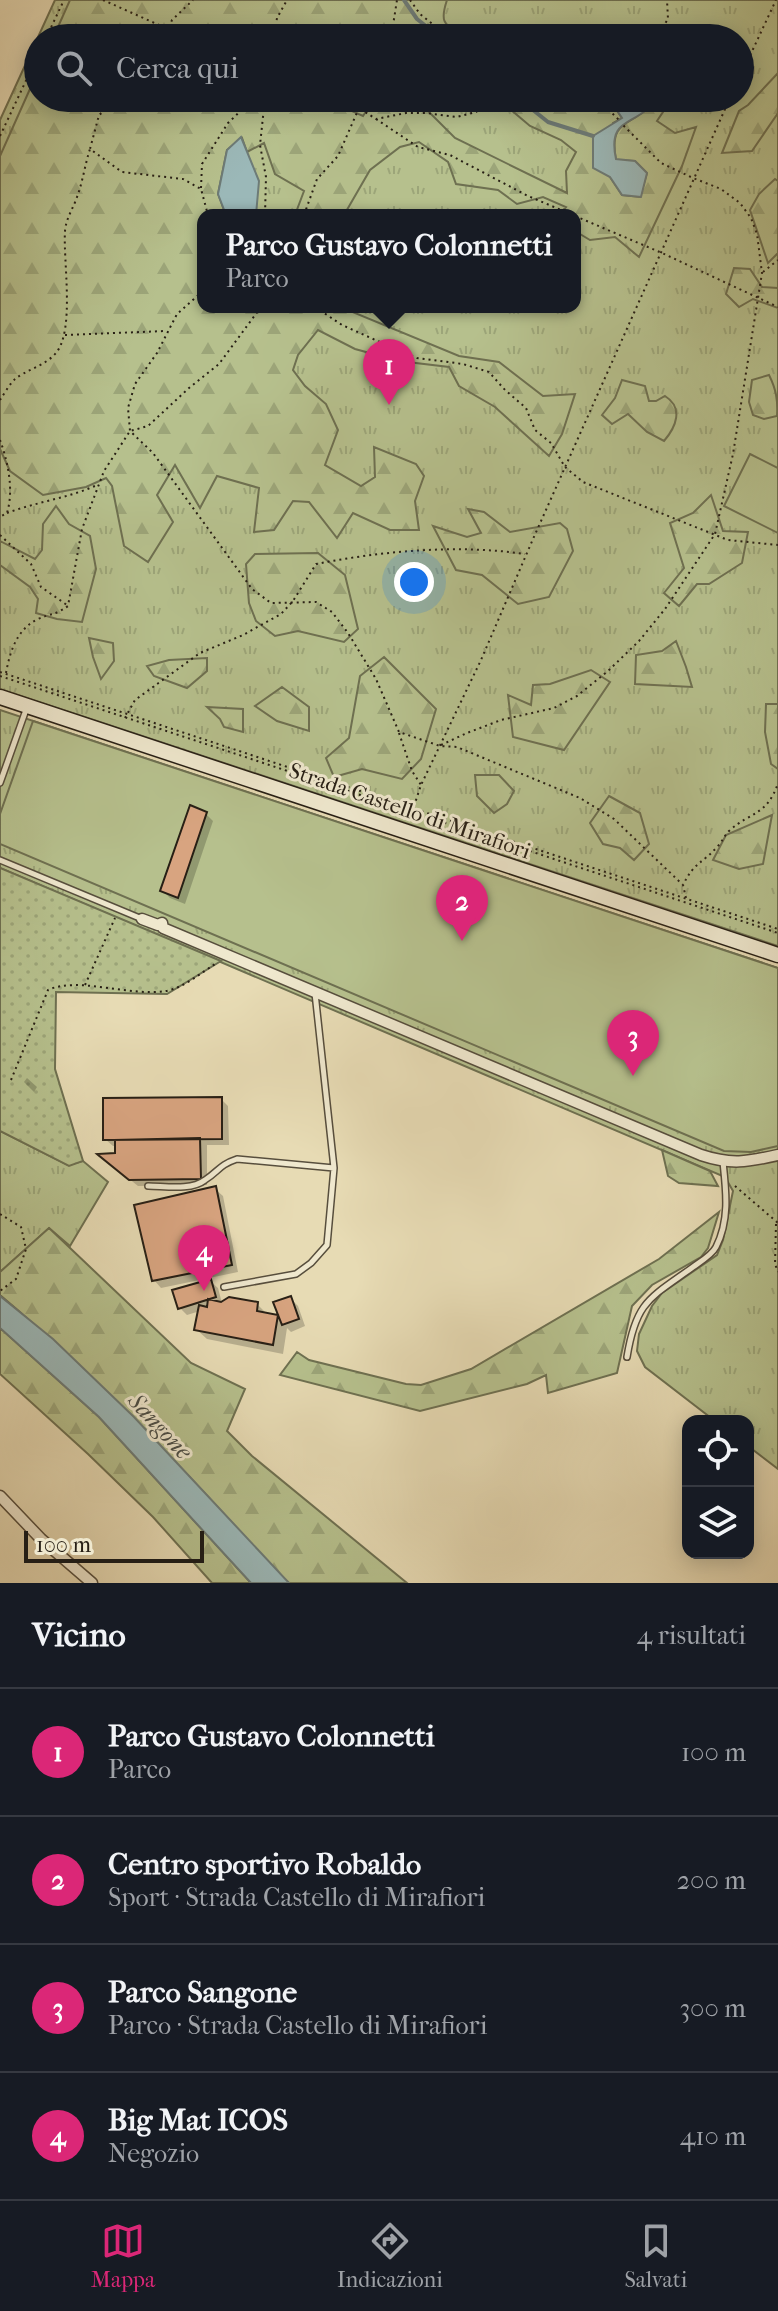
<!DOCTYPE html>
<html lang="it">
<head>
<meta charset="utf-8">
<style>
  body { margin:0; font-family:"IM FELL French Canon",serif; background:#20242c; color:#f1f3f6 }
  .controls { position:absolute; right:24px; bottom:24px; display:grid; overflow:hidden; border-radius:16px; box-shadow:0 4px 20px #0003 }
  .controls button { width:72px; height:72px; display:grid; place-items:center; padding:0; border:0; border-bottom:2px solid #363941; background:#171b24; color:#f1f3f6; font:40px sans-serif }
  .scale { position:absolute; left:24px; bottom:20px; width:180px; box-sizing:border-box; padding-left:8px; border:4px solid #271f15; border-top:0; font-size:22px; line-height:28px; white-space:nowrap; color:#271f15; -webkit-text-stroke:6px #efe8ce; paint-order:stroke }
  .you { position:absolute; left:414px; top:582px; width:28px; height:28px; margin:-20px; border:6px solid #fff; border-radius:50%; background:#1a73e8; box-shadow:0 0 0 12px #1a73e833 }
  .badge { display:grid; place-items:center; width:52px; height:52px; border-radius:50%; background:#db2777; color:#fff; font-size:26px; font-weight:700 }
  .pin { position:absolute; translate:-50% -66px; filter:drop-shadow(0 2px 4px #0008) }
  .pin::after { content:''; position:absolute; top:42px; width:28px; height:24px; background:inherit; clip-path:polygon(0 0,100% 0,50% 100%) }
  .popup { position:absolute; left:197px; top:209px; width:384px; height:104px; box-sizing:border-box; display:grid; place-content:center; border-radius:16px; background:#171b24; filter:drop-shadow(0 2px 6px #0005); font-size:26px; white-space:nowrap; color:#9ea1a6 }
  .popup b { font-size:30px; color:#f1f3f6 }
  .popup::after { content:''; position:absolute; left:50%; top:100%; margin-left:-16px; border:16px solid transparent; border-top-color:#171b24 }
  .list { margin:0; padding:0; list-style:none }
  h2 { display:flex; justify-content:space-between; align-items:center; height:104px; margin:0; padding:0 32px; font-size:34px }
  h2 small { font-size:26px; font-weight:400; color:#9ea1a6 }
  .list li { display:grid; grid-template-columns:52px 1fr auto; gap:24px; align-items:center; box-sizing:border-box; height:128px; padding:0 32px; border-top:2px solid #363941 }
  .list b { display:block; font-size:30px; white-space:nowrap }
  .list p { margin:0; font-size:26px; white-space:nowrap; color:#9ea1a6 }
  .list em { font-size:26px; font-style:normal; color:#9ea1a6 }
  .icon { flex:none; width:44px; height:44px; fill:none; stroke:currentColor; stroke-width:2; stroke-linecap:round; stroke-linejoin:round }
  .map { position:relative; flex:none; width:778px; height:1583px; overflow:hidden }
  .search { position:absolute; background:#171b24; box-shadow:0 4px 20px #0003; left:24px; right:24px; top:24px; height:88px; display:flex; align-items:center; gap:20px; box-sizing:border-box; padding:0 28px; border-radius:44px; color:#9ea1a6; font-size:30px }
  .sheet { height:616px; background:#171b24 }
  nav { display:flex; justify-content:space-around; align-items:center; box-sizing:border-box; height:112px; border-top:2px solid #363941; background:#171b24; font-size:22px; color:#9ea1a6 }
  nav a { display:grid; justify-items:center; gap:4px }
  nav .on { color:#db2777 }
  .map>svg:first-child { display:block }
  .grass { fill:url(#grass-tufts); stroke:#6e7051; stroke-width:2; fill-rule:evenodd }
  .forest { fill:url(#forest-firs); stroke:#6e7051; stroke-width:2 }
  .garden { fill:url(#garden-dots); stroke:#6e7051; stroke-width:2 }
  .pitch { fill:#b6c08d; stroke:#6e7051; stroke-width:2 }
  .water { fill:#9bb8b8; stroke:#6d7b77; stroke-width:2 }
  .shadow { fill:#0003 }
  .lines { fill:none; stroke-linecap:round; stroke-linejoin:round }
  .stream { stroke:#6d7b77; stroke-width:4 }
  .building { fill:#d8a480; stroke:#271f15; stroke-width:2 }
  .lane-casing { stroke:#574e3d; stroke-width:8 }
  .street-casing { stroke:#574e3d; stroke-width:13 }
  .secondary-casing { stroke:#271f15; stroke-width:17 }
  .path { stroke:#271f15; stroke-width:2; stroke-dasharray:2 4; stroke-linecap:butt }
  .lane { stroke:#efe8ce; stroke-width:5 }
  .street { stroke:#efe8ce; stroke-width:10 }
  .secondary { stroke:#efe8ce; stroke-width:14 }
  .labels { text-anchor:middle; stroke-width:6; stroke-linejoin:round; paint-order:stroke }
  .street-label { font-size:22px; fill:#271f15; stroke:#efe8ce }
  .water-label { font-size:24px; font-style:italic; fill:#4a4d46; stroke:#efe8ce }
</style>
</head>
<body>
<div class="map">
<svg width="778" height="1583" viewBox="0 0 778 1583">
  <defs>
    <pattern id="grass-tufts" width="24" height="20" patternUnits="userSpaceOnUse" patternTransform="scale(2)"><rect width="24" height="20" fill="#b6c08d"/><path d="M3 7l-1-3M5 7V3M7 7l1-3M15 17l-1-3M17 17v-4M19 17l1-3" fill="none" stroke="#9ca579"/></pattern>
    <pattern id="forest-firs" width="22" height="20" patternUnits="userSpaceOnUse" patternTransform="scale(2)"><rect width="22" height="20" fill="#b6c08d"/><path d="M5 1l3.5 6h-7zM16 11l3.5 6h-7z" fill="#9ca579"/></pattern>
    <pattern id="garden-dots" width="8" height="8" patternUnits="userSpaceOnUse" patternTransform="scale(2)"><rect width="8" height="8" fill="#b6c08d"/><path d="M2 2h.1M6 6h.1" fill="none" stroke="#9ca579" stroke-width="1.8" stroke-linecap="round"/></pattern>
  </defs>
  <rect width="100%" height="100%" fill="#e7dbb4"/>
  <filter id="stains"><feTurbulence type="fractalNoise" baseFrequency=".0025" numOctaves="4"/><feColorMatrix values="0 0 0 0 .2 0 0 0 0 .09 0 0 0 0 .02 0 0 0 .5 -.17"/></filter>
  <radialGradient id="worn" r=".72"><stop offset=".6" stop-color="#630" stop-opacity="0"/><stop offset="1" stop-color="#630" stop-opacity=".3"/></radialGradient>
  <path class="grass" d="M55 0H778V946L0 689V120ZM38 38H740V98H38ZM203 215H575V307H203Z
    M0 710 778 968V1469L748 1446V1421H715L645 1367 637 1351 639 1334 652 1306 662 1293 717 1255 723 1240 733 1191 725 1177 0 868Z
    M0 1131 68 1165 83 1161 108 1182 70 1246 49 1228 0 1272Z"/>
  <path class="forest" d="M70 0H447C439 24 445 24 464 38H53Z
    M38 71V98H323L363 116 369 107 357 101 340 98H415L455 138 567 193 566 171 576 152 561 140 530 126 497 98H616L614 106 622 118 613 123 610 177 622 195 640 197 647 173 635 161 616 160C607 113 640 128 654 98H705L704 100 667 106 657 121 675 133 696 127 682 166 639 257 615 237 590 240 575 231V215H559L566 207 543 197 517 204 498 190 456 184 448 162 419 142 400 147 370 170 344 215H295L304 191 275 174 264 143 247 152 242 138 227 150 218 194 226 215H203V307H347L350 311 459 356 499 362 543 396 575 394 562 434 549 456 495 407 459 386 449 367 399 361 355 349 318 330 298 355 293 370 305 386 326 404 338 430 325 465 361 486 375 477 374 447 416 464 424 476 415 501 419 530H390L353 513 337 538 309 502 293 501 274 530 254 532 259 488 217 476 200 508 175 465 157 495 173 522 148 562 124 546 112 486 106 478 86 487 43 495 10 471 0 449V156Z
    M778 73V113L752 151 722 153 739 111 748 105Z
    M775 179 778 181V253L768 263 750 210 759 194Z
    M734 268 750 269 762 287 778 288V308L753 299 739 307 726 294Z
    M769 375C776 389 778 400 777 416L764 419 753 415 749 402 752 380Z
    M622 380 645 386 649 401H656L665 396C684 408 676 427 664 441L647 432 628 414 612 424 602 415 615 398Z
    M711 495 723 531 748 532 742 563 709 584H697L679 606 664 593 684 568 670 523 693 513Z
    M56 506 69 524 90 536 96 569 82 622 57 619 36 613 38 599 30 587 0 565V541L35 559 42 550 43 524Z
    M468 509 484 512 510 532 560 523 567 529 573 551 549 597 518 604 482 575 456 570 433 526 467 537 481 533Z
    M318 553 345 575 358 629 344 642 298 631 275 636 256 621 249 603 246 564 255 554Z
    M89 638 113 643 114 661 101 679 93 657Z
    M676 641 686 667 692 687 635 684 636 655 662 651Z
    M384 657 436 709 421 759 402 779 362 769 334 777 326 758 349 738 360 676Z
    M207 658V671L187 688 154 676 147 666 169 660Z
    M591 670 610 682 564 750 513 737 508 695 531 705 533 685 550 684Z
    M282 687 309 707V731L277 721 255 706Z
    M766 704H778V769L771 764 765 732Z
    M207 707 243 709V732L224 727 220 719Z
    M475 775H499L514 791 507 804 494 813 477 796Z
    M609 796 640 813 649 844 634 860 620 848 603 844 590 823Z
    M772 815 763 864 739 869 713 860 726 835Z
    M662 1150 710 1171 718 1186 679 1183 668 1176Z
    M719 1212 708 1248 701 1257 652 1285 632 1306 617 1373 548 1393 546 1375 527 1384 420 1411 280 1375 297 1352 309 1360 406 1384 421 1385 471 1369 659 1259Z
    M49 1228 191 1363 245 1389 227 1431 252 1456 407 1583H289L273 1568C187 1472 99 1378 0 1295V1272Z
    M0 1328 99 1417 251 1583H212L153 1517 88 1454 0 1374Z"/>
  <path class="garden" d="M0 868 221 961 167 994 56 992 55 1069 83 1161 69 1166 0 1131Z"/>
  <path class="pitch" d="M750 454 778 468V533L724 506Z
    M33 721 778 968V1146L751 1152 724 1151 0 844V814Z"/>
  <path class="water" d="M616 98H654C641 128 606 113 616 159L635 161 647 173 641 197 622 195 610 177 593 168V136L622 118 614 106Z
    M241 137 259 181 256 215H226L218 194 227 150Z
    M0 1296 53 1339 134 1417 289 1583H251L99 1417 0 1328Z"/>
  <path class="shadow" d="M206 814 213 821 185 904 170 898 162 890Z
    M27 1078 37 1087 34 1092 24 1082Z
    M221 1099 228 1106 229 1145H207V1185L138 1186 107 1161 117 1155V1146H113L105 1139Z
    M215 1189 223 1196 238 1272 161 1288 154 1280Z
    M210 1281 218 1288 222 1303 257 1304 268 1315 281 1318 290 1298 298 1306 305 1326 291 1332 287 1328 283 1354 207 1339 196 1329 200 1311 187 1315 180 1308Z"/>
  <g class="lines">
    <path class="stream" d="M404 0 417 19 441 38
      M518 98 548 122 593 136"/>
  </g>
  <path class="building" d="M190 805 207 812 178 898 160 891Z
    M222 1097V1139L103 1140V1098Z
    M200 1138 201 1179 129 1180 97 1154 115 1153V1140Z
    M216 1186 232 1265 152 1281 134 1205Z
    M211 1279 216 1297 178 1309 172 1290Z
    M291 1296 299 1319 282 1325 273 1302Z
    M229 1297 258 1302 257 1311 278 1315 273 1345 194 1330 199 1305 207 1307 208 1299 221 1302Z"/>
  <g class="lines">
    <defs>
      <path id="lane" d="M0 783 27 707
        M0 860 142 919
        M148 1186C164 1186 191 1191 205 1180 219 1171 219 1165 237 1159L334 1168
        M224 1287 296 1274 311 1263 327 1245 334 1168 315 993
        M627 1357C636 1301 650 1298 693 1267 700 1262 712 1255 716 1247 730 1220 726 1190 723 1162"/>
      <path id="street" d="M142 919 158 925 162 923 163 928 701 1155C731 1165 747 1162 778 1155
        M0 1496 41 1539 92 1583"/>
      <path id="secondary" d="M0 697 778 955"/>
    </defs>
    <use href="#lane" class="lane-casing"/>
    <use href="#street" class="street-casing"/>
    <use href="#secondary" class="secondary-casing"/>
    <path class="path" d="M103 0 168 29
      M410 0 420 14 450 38
      M46 38 64 0
      M164 38 172 20 193 0
      M274 38 277 18 287 0
      M391 38 397 0
      M656 38 668 19 667 0
      M740 77 776 0
      M120 98 99 115 90 149 122 172 183 179 201 189 208 215
      M265 98 260 145 266 177 265 215
      M320 98 359 108 376 119 406 113H426L457 117 476 112 486 105 508 98
      M569 98 607 108
      M608 98 607 108 619 120
      M376 119 418 147 450 155 528 196 573 215
      M0 136 38 55
      M201 188 202 164 228 123 254 98
      M304 215 317 179 338 156 359 108 366 98
      M575 216 662 253 778 307
      M763 272 778 260
      M203 291 177 314 157 353 135 384 128 408 130 431 153 453 252 589 271 603 316 602 332 612 348 633 376 679 399 732 440 746 457 747 580 798 614 819 683 885
      M315 307 342 325 400 351 417 358 463 364 489 372 505 390 526 408 535 430 551 443 565 467 583 482 728 540 778 545
      M65 335 166 331
      M0 400C4 394 9 385 14 380 25 370 45 366 56 353 75 330 63 261 65 231 66 218 73 209 77 197 83 181 85 164 90 149
      M0 440C8 462 14 490 7 513L0 517
      M7 513C36 502 69 498 97 485
      M0 535 31 564 41 587 67 605
      M0 672 778 929
      M6 673C10 651 17 629 38 619 51 613 54 616 68 606L82 529 104 471 130 431 148 426 189 388 219 364 261 307
      M0 676 778 933
      M125 718 135 700 200 653 243 635 281 614 293 601 316 564C383 551 457 544 525 554
      M399 733 412 771 421 785
      M441 745 467 733 501 720 554 708 577 696 608 671 639 641 665 609 715 534 733 454 762 273 757 234 751 218 740 203 721 189 693 178 661 163 623 125
      M412 812 421 785 481 660 533 539 730 98
      M686 898 683 885C695 861 702 864 717 847 722 842 724 836 729 831 751 811 767 816 778 783
      M85 985 115 918
      M11 1080 48 990C78 976 130 997 166 991 183 988 201 973 215 964
      M735 1186 778 1223
      M0 1214 21 1227 26 1249 16 1279 0 1291
      M776 1224 775 1264 778 1272"/>
    <use href="#lane" class="lane"/>
    <use href="#street" class="street"/>
    <use href="#secondary" class="secondary"/>
  </g>
  <g class="labels">
    <g class="street-label">
      <text transform="translate(410 810) rotate(19)" y="8">Strada Castello di Mirafiori</text>
    </g>
    <g class="water-label">
      <text transform="translate(160 1426) rotate(47)" y="8">Sangone</text>
    </g>
  </g>
  <rect width="100%" height="100%" filter="url(#stains)"/>
  <rect width="100%" height="100%" fill="url(#worn)"/>
</svg>
<div class="controls">
<button><svg class="icon" aria-label="locate" viewBox="0 0 24 24"><circle cx="12" cy="12" r="6"/><path d="M12 2v4M12 18v4M2 12h4M18 12h4"/></svg></button>
<button><svg class="icon" aria-label="layers" viewBox="0 0 24 24"><path d="M12 4l9 5-9 5-9-5zM3 14l9 5 9-5"/></svg></button>
</div>
<div class="scale">100 m</div>
<div class="you"></div>
<div class="pin badge" style="left:389px;top:405px">1</div>
<div class="popup"><b>Parco Gustavo Colonnetti</b>Parco</div>
<div class="pin badge" style="left:462px;top:941px">2</div>
<div class="pin badge" style="left:633px;top:1076px">3</div>
<div class="pin badge" style="left:204px;top:1291px">4</div>
<div class="search"><svg class="icon" aria-label="search" viewBox="0 0 24 24"><circle cx="10" cy="10" r="6"/><path d="M15 15l6 6"/></svg>Cerca qui</div>
</div>
<section class="sheet">
<h2>Vicino<small>4 risultati</small></h2>
<ul class="list">
<li><span class="badge">1</span><div><b>Parco Gustavo Colonnetti</b><p>Parco</p></div><em>100 m</em></li>
<li><span class="badge">2</span><div><b>Centro sportivo Robaldo</b><p>Sport · Strada Castello di Mirafiori</p></div><em>200 m</em></li>
<li><span class="badge">3</span><div><b>Parco Sangone</b><p>Parco · Strada Castello di Mirafiori</p></div><em>300 m</em></li>
<li><span class="badge">4</span><div><b>Big Mat ICOS</b><p>Negozio</p></div><em>410 m</em></li>
</ul>
</section>
<nav>
<a class="on"><svg class="icon" aria-label="map" viewBox="0 0 24 24"><path d="M3 6l6-2 6 2 6-2v14l-6 2-6-2-6 2zM9 4v14M15 6v14"/></svg>Mappa</a>
<a><svg class="icon" aria-label="directions" viewBox="0 0 24 24"><path d="M12 3l9 9-9 9-9-9zM9 14v-3h6M13 9l2 2-2 2"/></svg>Indicazioni</a>
<a><svg class="icon" aria-label="saved" viewBox="0 0 24 24"><path d="M7 4h10v16l-5-4-5 4z"/></svg>Salvati</a>
</nav>
</body>
</html>
